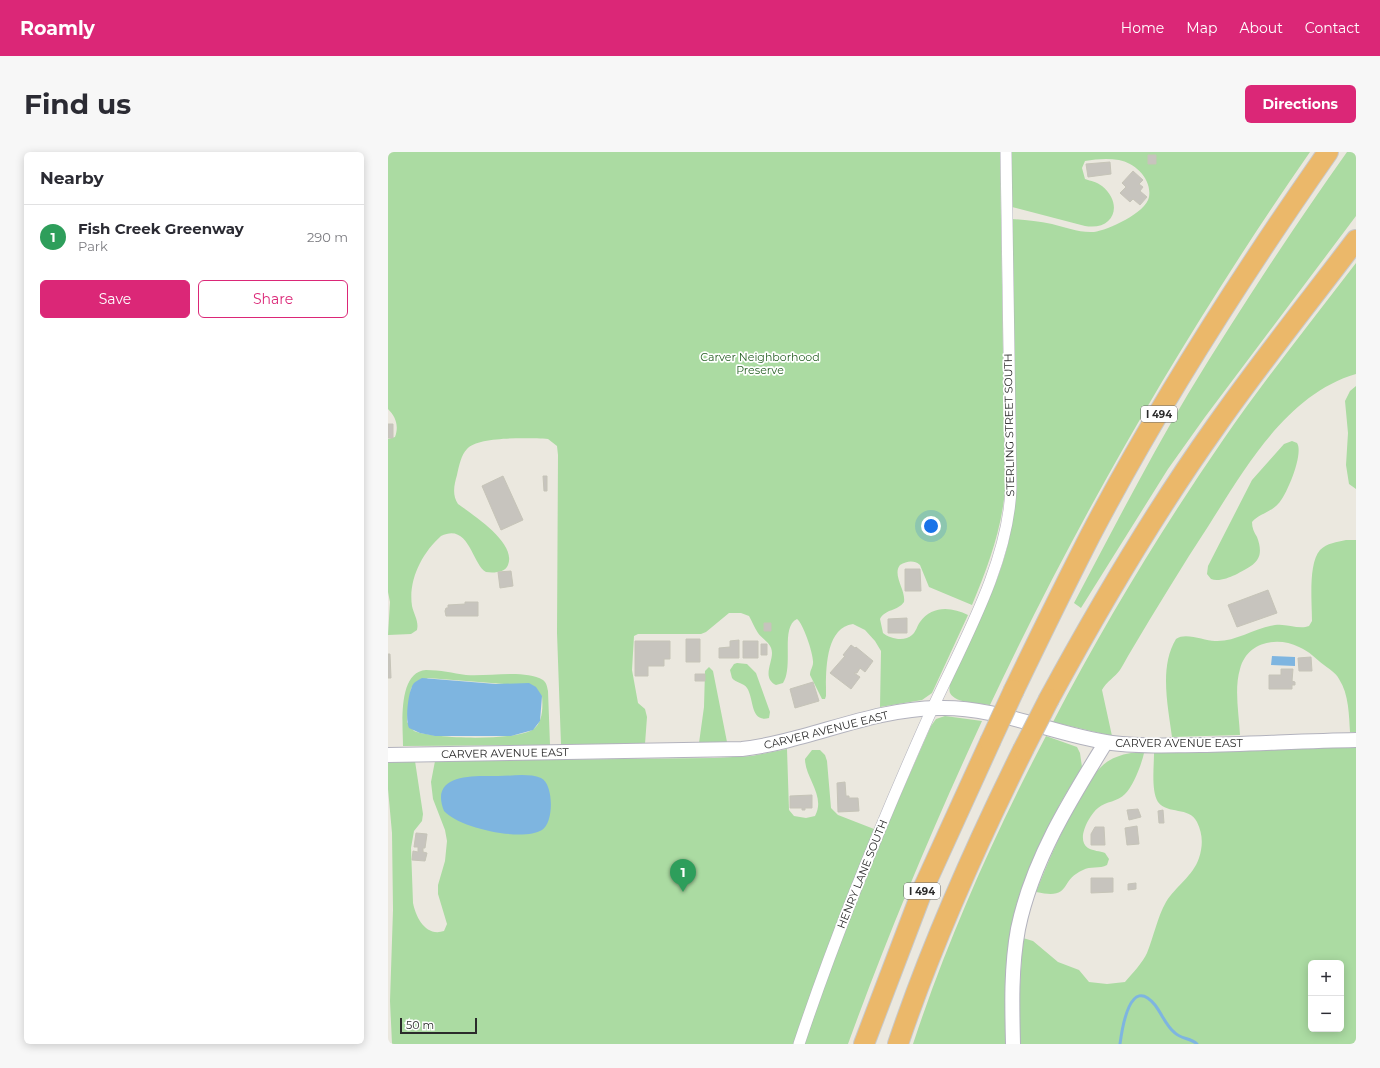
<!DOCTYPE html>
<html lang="en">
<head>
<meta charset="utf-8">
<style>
  body { margin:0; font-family:Montserrat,sans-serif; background:#f7f7f7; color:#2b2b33 }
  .controls { position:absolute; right:12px; bottom:12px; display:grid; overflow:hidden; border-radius:6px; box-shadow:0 2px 10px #0003 }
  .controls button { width:36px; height:36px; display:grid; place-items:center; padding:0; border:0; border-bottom:1px solid #e1e1e2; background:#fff; color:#2b2b33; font:20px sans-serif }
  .scale { position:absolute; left:12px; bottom:10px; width:77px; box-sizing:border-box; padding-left:4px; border:2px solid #2b2b2b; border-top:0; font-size:11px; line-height:14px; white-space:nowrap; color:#2b2b2b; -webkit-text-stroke:3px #fff; paint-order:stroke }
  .you { position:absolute; left:543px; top:374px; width:14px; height:14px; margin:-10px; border:3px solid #fff; border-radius:50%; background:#1a73e8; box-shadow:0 0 0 6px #1a73e833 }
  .badge { display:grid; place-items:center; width:26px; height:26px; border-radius:50%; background:#db2777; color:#fff; font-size:13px; font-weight:700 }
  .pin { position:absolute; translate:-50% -33px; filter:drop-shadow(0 1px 2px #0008) }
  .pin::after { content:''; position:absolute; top:21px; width:14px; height:12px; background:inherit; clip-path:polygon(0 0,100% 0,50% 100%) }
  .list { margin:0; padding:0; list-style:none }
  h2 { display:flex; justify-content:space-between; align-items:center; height:52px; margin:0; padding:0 16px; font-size:17px }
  h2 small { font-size:13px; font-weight:400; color:#7c7c81 }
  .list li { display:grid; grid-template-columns:26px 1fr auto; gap:12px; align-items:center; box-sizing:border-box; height:64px; padding:0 16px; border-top:1px solid #e1e1e2 }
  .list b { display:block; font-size:15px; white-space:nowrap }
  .list p { margin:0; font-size:13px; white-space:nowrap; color:#7c7c81 }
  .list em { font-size:13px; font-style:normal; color:#7c7c81 }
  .actions { display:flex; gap:8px; padding:12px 16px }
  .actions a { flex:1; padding:9px 0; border:1px solid #db2777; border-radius:6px; text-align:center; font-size:14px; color:#db2777 }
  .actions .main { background:#db2777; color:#fff }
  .map { position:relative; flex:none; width:968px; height:892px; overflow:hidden; border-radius:6px }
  header { display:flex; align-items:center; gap:24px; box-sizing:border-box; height:56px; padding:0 20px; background:#db2777; color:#fff }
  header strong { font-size:19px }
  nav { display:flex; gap:22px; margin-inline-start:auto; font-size:14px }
  .intro { display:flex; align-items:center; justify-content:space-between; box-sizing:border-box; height:96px; padding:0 24px }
  h1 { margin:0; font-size:28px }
  .button { padding:10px 18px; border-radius:6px; background:#db2777; color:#fff; font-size:14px; font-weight:700 }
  main { display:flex; gap:24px; padding:0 24px }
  aside { flex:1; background:#fff; border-radius:6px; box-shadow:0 2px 10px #0003 }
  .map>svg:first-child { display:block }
  .green { fill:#abdba2; fill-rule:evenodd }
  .water { fill:#7eb5e0 }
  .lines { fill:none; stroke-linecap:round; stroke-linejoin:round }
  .stream { stroke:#7eb5e0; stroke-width:3 }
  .building { fill:#c7c4be; stroke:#c6c4b8 }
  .minor-casing { stroke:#b2b2bd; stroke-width:12 }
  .tertiary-casing { stroke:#b2b2bd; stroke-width:16 }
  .motorway-casing { stroke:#c8c8c8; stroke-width:22 }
  .minor { stroke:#fff; stroke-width:11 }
  .tertiary { stroke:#fff; stroke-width:14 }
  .motorway { stroke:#ebb86a; stroke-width:20 }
  .motorway-bridge-casing { stroke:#c8c8c8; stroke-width:22; stroke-linecap:butt }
  .motorway-bridge { stroke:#ebb86a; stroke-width:20 }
  .labels { text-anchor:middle; stroke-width:3.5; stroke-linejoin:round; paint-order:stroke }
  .shield { fill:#fff; stroke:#6b6b6b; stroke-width:1 }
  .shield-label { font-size:10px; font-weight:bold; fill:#2b2b2b }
  .park-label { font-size:11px; fill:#255f23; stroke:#fff }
  .street-label { font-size:11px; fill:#2b2b2b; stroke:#fff }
</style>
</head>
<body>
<header>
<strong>Roamly</strong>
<nav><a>Home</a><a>Map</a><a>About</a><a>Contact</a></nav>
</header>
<div class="intro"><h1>Find us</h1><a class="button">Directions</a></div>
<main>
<aside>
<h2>Nearby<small></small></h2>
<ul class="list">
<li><span class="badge" style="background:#2e9e5b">1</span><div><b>Fish Creek Greenway</b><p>Park</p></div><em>290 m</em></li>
</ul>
<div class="actions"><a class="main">Save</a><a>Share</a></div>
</aside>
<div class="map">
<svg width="968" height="892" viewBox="0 0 968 892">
  <rect width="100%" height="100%" fill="#ebe8df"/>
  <path class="green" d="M0 0H612L617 339C613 379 600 415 584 453L541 435 532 413C526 408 519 409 512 413 504 423 518 438 516 450 510 459 497 457 492 467L495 481C502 487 517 490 524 483 528 480 529 474 532 470 544 453 564 455 580 463L544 541 534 548 492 555 493 499 487 489 477 478 465 472C436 476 438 522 438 544L437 547H434L422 523C422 518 425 515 425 511 426 503 415 471 409 467 392 475 406 514 395 531L388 533C374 526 384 512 384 501 384 491 375 488 370 481 366 475 364 469 361 464L353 461H341L318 480 313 482H250L246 484 244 518 250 551 257 557 259 565 257 592 173 593 169 481 170 303 169 294 160 287C143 286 90 284 79 297 73 303 71 314 69 323 66 333 64 343 70 352 85 363 129 391 120 413 117 421 105 421 98 420 84 412 81 370 53 384 34 401 20 428 24 454 26 463 31 469 29 478L23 482 0 483 2 450 0 440V287L7 285C11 274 8 265 0 257Z
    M623 0H922C800 176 693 360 602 553 591 551 568 552 562 541 558 532 576 500 581 490 608 435 626 394 628 331L624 67C637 68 650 69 664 72 677 75 691 81 706 80 720 78 758 61 761 45 764 27 747 11 731 8 720 6 708 7 697 9L694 16 697 27C703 29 709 30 714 34 736 52 726 79 697 74L624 55Z
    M959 0H968V64L817 265 780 317 693 456 686 451C723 381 759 311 800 242 850 160 903 79 959 0Z
    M968 111V222C899 242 857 316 821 373 794 414 768 457 743 499 739 505 736 512 732 518 727 525 718 530 714 538L724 584 665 570C716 472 773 378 835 288 877 227 923 170 968 111Z
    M968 234V337L961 332 958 313 960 281 957 249 962 239Z
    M904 289 909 291C916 301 899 343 890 352 883 360 871 362 864 370 864 376 866 380 869 385 878 409 865 413 847 423 840 426 830 430 823 427L819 422 820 414 864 328 896 292Z
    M958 388H968V580H962C961 564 961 542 951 527 948 521 941 517 936 513 928 507 921 499 911 495 889 484 859 490 852 517 846 537 851 562 852 583L784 585C780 554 771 515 788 487 798 480 816 489 827 489 848 490 866 476 887 473 898 471 911 478 921 474L924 469C924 450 920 412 932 398 939 391 949 390 958 388Z
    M349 511 359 512 368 521 382 560 381 566C362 571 366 546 359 536 356 531 348 531 344 526L342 518 346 512Z
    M321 515 325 519 339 590 311 591 316 555 317 519Z
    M38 518C52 518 65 521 78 523 100 525 136 517 155 528 159 531 159 535 160 539L162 593 15 594C15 574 9 520 38 518ZM40 526 116 532 154 544C155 555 155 572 144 578 125 589 46 587 26 579L19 570 23 536Z
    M557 564 594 569C545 675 500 782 460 892H4L2 849 5 758 4 681 0 637V610L27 609 35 662 34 669 26 679 23 696 25 751C28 766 38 785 56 779L59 772 50 742V733L57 709 59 689 57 678 45 647 43 630 47 609 326 606 364 604 399 597 401 658 406 664 418 666 427 664C438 644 417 626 417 607L424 598H432L437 603 439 609 443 656 450 663 486 677 477 701 498 676 543 574 548 567Z
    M658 584 689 595 692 601 694 615 673 650 654 690 629 753 625 769 618 820V892H525C560 786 606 683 658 584Z
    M968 595V892H632V834L635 786 645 789 670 810 691 818 701 830 719 832 737 830C744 822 755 810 759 801 766 784 769 766 778 750 788 734 805 724 811 706 815 694 815 682 809 670 801 654 780 663 770 650 763 638 766 615 766 601ZM923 811H953V877H923Z
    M743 601H756C754 611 745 635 737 642 730 650 718 649 710 656 702 662 687 688 700 696 705 699 712 699 717 701L721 707 719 713C712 717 702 714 695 718 670 729 685 748 648 740 662 705 677 670 697 638 701 630 706 621 713 615 721 607 731 603 743 601Z"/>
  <path class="water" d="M884 504 907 505V514L883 513Z
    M34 526 108 532 141 531 148 535 154 544 152 569 145 578 123 584H47L32 581 21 576C17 568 20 538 26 531 28 529 31 528 34 526Z
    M110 624C123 624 141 621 153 626 166 632 166 671 154 678 134 690 71 676 56 659 41 621 86 624 110 624Z"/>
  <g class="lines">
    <path class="stream" d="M732 892C734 877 742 822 767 853 774 862 778 874 787 881 793 887 803 886 809 892"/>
  </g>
  <path class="building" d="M760 3H768V12H760Z
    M722 10 723 22 700 25 698 12Z
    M745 19 755 28 751 32 755 35 752 39 759 45 752 53 745 47 742 50 732 41 738 35 734 31Z
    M0 272H5V286H0Z
    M115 324 135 368 113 378 94 334Z
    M155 324H159V339H156Z
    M517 417H532L533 439H517Z
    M123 419 125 434 112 436 110 420Z
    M880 438 889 461 849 475 840 453Z
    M77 450H90V464H58L57 459 58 456H60V453L77 452Z
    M519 466V481H500V467Z
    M376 471H383V479H376Z
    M298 487H312V510H298Z
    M351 488V506H331V496L342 495V489Z
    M247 489H282V507H276V514H260V524H247Z
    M355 489H370V506H355Z
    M373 492H379V503H373Z
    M463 493 467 496 468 495 485 509 477 520 472 516 469 521H466L472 525 463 537 442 521 457 504 455 503Z
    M0 502H2L3 526H0Z
    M923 505 924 519H911L910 506Z
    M893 517H905L904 529 907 530V533H904V537H881V523H893Z
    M307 522H317V529H307Z
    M425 530 431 549 407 556 402 537Z
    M457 630 458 644H461V646H470L471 659 450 660 449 631Z
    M424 643V656H417V658H414V656H402V644Z
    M750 657 753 665 741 668 739 658Z
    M775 658 776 671H771L770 659Z
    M749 674 751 692 739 693 737 676Z
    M707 675H716L717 693H703V682Z
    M28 681 39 682 37 696H35V700L39 701 37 709 24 708 25 699 30 700V695H26Z
    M703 726H725V740L703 741Z
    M748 731V737L740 738V732Z"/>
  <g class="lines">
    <defs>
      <path id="minor" d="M411 892C447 784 490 679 536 575 568 502 621 415 623 335L618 0"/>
      <path id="tertiary" d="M0 603 354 597C421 589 482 557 550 556 609 554 666 583 724 591 753 595 783 593 812 593 864 592 916 589 968 588
        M625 892C624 854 623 815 630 777 644 709 682 648 718 590"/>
      <path id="motorway" d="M626 538C651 486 676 435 702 384 772 250 854 123 940 0
        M661 547C712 453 766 361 828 274 872 211 921 150 968 88
        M476 892 535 737 602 590
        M510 892C544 791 588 693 635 598"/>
    </defs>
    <use href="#minor" class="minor-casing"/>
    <use href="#tertiary" class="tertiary-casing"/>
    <use href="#motorway" class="motorway-casing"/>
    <use href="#minor" class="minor"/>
    <use href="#tertiary" class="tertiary"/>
    <use href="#motorway" class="motorway"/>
    <defs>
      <path id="motorway-bridge" d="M602 590 626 538
        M635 598 661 547"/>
    </defs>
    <use href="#motorway-bridge" class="motorway-bridge-casing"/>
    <use href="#motorway-bridge" class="motorway-bridge"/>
  </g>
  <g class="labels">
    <g class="shield">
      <rect x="753" y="254" width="36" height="16" rx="3"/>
      <rect x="516" y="731" width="36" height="16" rx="3"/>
    </g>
    <g class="shield-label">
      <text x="771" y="266">I 494</text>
      <text x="534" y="743">I 494</text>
    </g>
    <g class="park-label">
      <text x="372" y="209">Carver Neighborhood<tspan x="372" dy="13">Preserve</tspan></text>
    </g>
    <g class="street-label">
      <text transform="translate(621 273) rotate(-91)" y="4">STERLING STREET SOUTH</text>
      <text transform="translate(438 578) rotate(-14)" y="4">CARVER AVENUE EAST</text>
      <text x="791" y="595">CARVER AVENUE EAST</text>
      <text transform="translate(117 601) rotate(-1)" y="4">CARVER AVENUE EAST</text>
      <text transform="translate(474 722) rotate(-68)" y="4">HENRY LANE SOUTH</text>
    </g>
  </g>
</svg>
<div class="controls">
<button>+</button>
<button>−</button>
</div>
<div class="scale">50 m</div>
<div class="you"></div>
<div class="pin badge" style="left:295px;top:740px;background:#2e9e5b">1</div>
</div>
</main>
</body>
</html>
